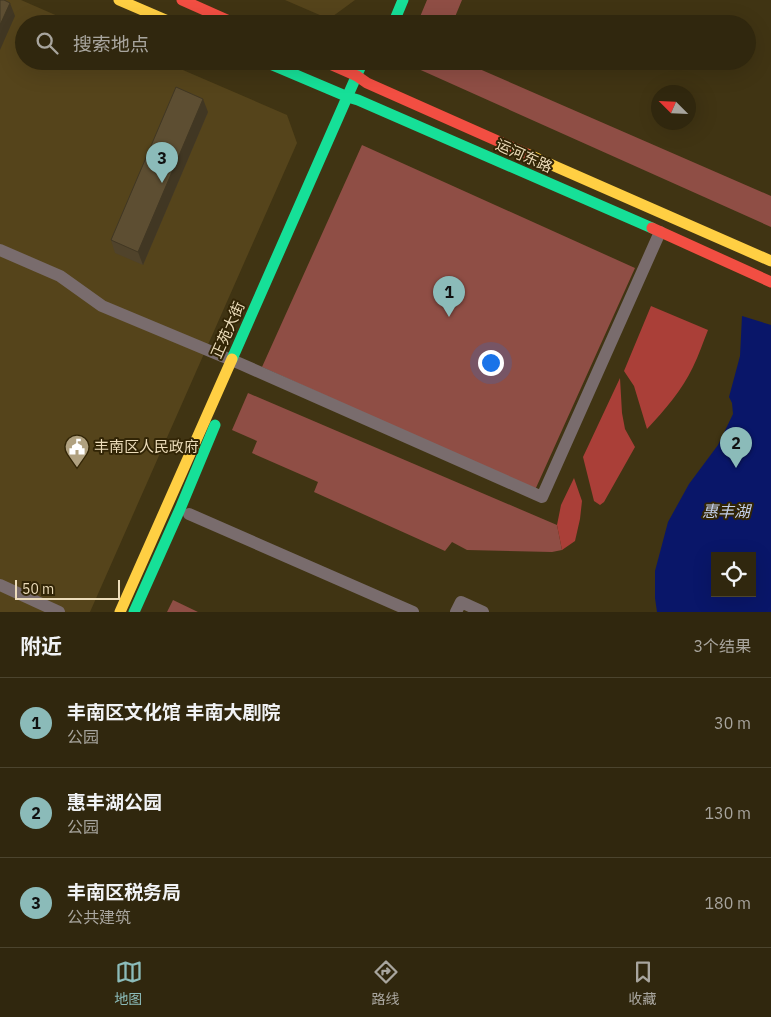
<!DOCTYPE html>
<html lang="zh">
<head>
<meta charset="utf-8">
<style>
  body { margin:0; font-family:"IBM Plex Sans","Noto Sans SC",sans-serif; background:#3c331c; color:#f1f3f6 }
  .controls { position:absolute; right:15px; bottom:15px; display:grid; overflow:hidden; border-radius:0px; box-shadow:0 5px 20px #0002 }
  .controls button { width:45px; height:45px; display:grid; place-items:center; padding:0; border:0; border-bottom:1px solid #4b442e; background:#30270e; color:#f1f3f6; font:25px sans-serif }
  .compass { position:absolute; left:651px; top:85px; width:45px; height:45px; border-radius:50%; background:#30270e; box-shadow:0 5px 20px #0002; rotate:294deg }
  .scale { position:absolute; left:15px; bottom:12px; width:105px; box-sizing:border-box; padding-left:5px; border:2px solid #ecdcba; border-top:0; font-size:14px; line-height:18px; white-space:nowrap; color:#ecdcba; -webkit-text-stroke:4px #322506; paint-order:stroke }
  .you { position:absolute; left:490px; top:362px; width:18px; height:18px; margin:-12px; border:4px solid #fff; border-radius:50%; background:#1a73e8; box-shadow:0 0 0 8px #1a73e833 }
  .badge { display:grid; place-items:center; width:32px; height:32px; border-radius:50%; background:#8bbbb9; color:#111; font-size:16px; font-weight:700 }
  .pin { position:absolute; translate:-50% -41px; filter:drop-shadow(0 1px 2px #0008) }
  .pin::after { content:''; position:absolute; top:26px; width:18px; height:15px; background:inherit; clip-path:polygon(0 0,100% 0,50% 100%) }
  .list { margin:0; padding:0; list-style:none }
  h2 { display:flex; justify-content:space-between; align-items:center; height:65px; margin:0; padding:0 20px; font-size:21px }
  h2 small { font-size:16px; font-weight:400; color:#a8a59e }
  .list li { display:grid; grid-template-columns:32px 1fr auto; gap:15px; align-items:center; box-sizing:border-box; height:90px; padding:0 20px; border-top:1px solid #4b442e }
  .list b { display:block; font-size:19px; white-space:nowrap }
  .list p { margin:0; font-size:16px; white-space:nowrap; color:#a8a59e }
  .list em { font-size:16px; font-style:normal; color:#a8a59e }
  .icon { flex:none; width:28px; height:28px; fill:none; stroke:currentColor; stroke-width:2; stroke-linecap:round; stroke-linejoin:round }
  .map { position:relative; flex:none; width:771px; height:612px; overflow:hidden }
  .search { position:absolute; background:#30270e; box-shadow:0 5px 20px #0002; left:15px; right:15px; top:15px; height:55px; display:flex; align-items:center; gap:12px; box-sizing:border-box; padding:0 18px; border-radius:28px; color:#a8a59e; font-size:19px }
  .sheet { height:335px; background:#30270e }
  nav { display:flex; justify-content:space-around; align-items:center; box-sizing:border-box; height:70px; border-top:1px solid #4b442e; background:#30270e; font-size:14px; color:#a8a59e }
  nav a { display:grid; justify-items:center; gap:2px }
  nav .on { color:#8bbbb9 }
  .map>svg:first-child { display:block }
  .built { fill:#55441b }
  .green { fill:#8f4e45 }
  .forest { fill:#aa3f38 }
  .water { fill:#091669; fill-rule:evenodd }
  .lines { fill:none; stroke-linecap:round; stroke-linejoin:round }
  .street { stroke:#796c6d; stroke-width:12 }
  .fast { stroke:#16e098; stroke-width:11 }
  .slow { stroke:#ffcf43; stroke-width:11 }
  .jam { stroke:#f24e42; stroke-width:11 }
  .wall { fill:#50432b }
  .shaded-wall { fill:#413723 }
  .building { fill:#5d4e32; stroke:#413723 }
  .labels { text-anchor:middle; stroke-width:4; stroke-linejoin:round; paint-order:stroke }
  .street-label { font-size:15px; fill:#ecdcba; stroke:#322506 }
  .poi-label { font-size:15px; fill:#ecdcba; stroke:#322506; text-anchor:start }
  .water-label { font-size:16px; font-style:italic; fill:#c3cfe9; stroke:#322506 }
</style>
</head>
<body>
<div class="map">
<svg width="771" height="612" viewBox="0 0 771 612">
  <rect width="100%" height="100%" fill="#403413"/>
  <path class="built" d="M0 0H21L76 24H24V61H162L287 115 297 143 90 612H0Z
    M285 0H355L329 19Z"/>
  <path class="green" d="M427 0H462L452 24H417Z
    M410 61H461L771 196V227L414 67Z
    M362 145 635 268 535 490 262 367Z
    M248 393 557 525 562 550 552 552 467 550 452 542 445 551 314 492 318 482 252 453 257 441 232 430Z
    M173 600 198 612H167Z"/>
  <path class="forest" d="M651 306 708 330C703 342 699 355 693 367 682 390 665 410 647 429L634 386 624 371Z
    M620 378 622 413 625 429 635 447 604 502 600 505 594 501 583 457Z
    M574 478 582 501 580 519 575 541 562 550 557 525 561 505Z"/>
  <path class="water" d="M742 316 771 325V612H657L655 598V571L668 522 689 484 718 445 733 414 732 403 729 397 740 356ZM715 556H752V593H715Z"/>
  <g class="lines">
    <path class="street" d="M0 250 60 276 102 306 241 364 542 497 660 232
      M189 514 413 612
      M0 585 59 612
      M456 612 461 602 483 612"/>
    <path class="fast" d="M393 24 403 0
      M263 61 348 97 358 100 652 228
      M232 359 363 61
      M134 612 180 509 215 425"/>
    <path class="slow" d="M119 0 175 24
      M527 154 771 261
      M120 612 232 359"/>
    <path class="jam" d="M182 0 236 24
      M323 61 357 76 367 83 527 154
      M652 228 771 282"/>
  </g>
  <path class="wall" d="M208 112 143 265 115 253 111 240Z"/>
  <path class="shaded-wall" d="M10 3 15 16 0 50V25Z
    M203 99 208 112 143 265 138 252Z"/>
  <path class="building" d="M0 0H4L10 3 0 25Z
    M176 87 203 99 138 252 111 240Z"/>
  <defs>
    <symbol id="civic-pin" viewBox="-11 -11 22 30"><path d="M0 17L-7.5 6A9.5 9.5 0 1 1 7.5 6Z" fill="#b0a180" stroke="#322506"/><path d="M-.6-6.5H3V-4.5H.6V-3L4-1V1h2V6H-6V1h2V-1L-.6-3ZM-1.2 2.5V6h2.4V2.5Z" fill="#fff"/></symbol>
  </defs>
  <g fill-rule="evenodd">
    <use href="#civic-pin" x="63" y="433" width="28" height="38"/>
  </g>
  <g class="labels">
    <g class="street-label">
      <text transform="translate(524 156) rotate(24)" y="5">运河东路</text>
      <text transform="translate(228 330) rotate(-66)" y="5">正苑大街</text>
    </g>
    <g class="poi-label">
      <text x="94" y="452">丰南区人民政府</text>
    </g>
    <g class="water-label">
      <text x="726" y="517">惠丰湖</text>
    </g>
  </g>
</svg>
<div class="controls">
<button><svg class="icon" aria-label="locate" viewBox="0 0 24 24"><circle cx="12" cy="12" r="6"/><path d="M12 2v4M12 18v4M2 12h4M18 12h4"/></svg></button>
</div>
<svg class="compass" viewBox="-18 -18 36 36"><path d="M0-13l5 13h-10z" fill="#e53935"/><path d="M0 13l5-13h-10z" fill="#a8a59e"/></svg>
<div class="scale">50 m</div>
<div class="you"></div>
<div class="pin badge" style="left:449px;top:317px">1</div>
<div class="pin badge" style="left:736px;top:468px">2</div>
<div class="pin badge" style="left:162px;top:183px">3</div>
<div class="search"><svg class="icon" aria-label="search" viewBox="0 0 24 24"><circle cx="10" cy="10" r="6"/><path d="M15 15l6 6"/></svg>搜索地点</div>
</div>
<section class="sheet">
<h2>附近<small>3个结果</small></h2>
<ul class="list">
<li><span class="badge">1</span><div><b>丰南区文化馆 丰南大剧院</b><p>公园</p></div><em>30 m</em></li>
<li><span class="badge">2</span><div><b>惠丰湖公园</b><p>公园</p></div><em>130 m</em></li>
<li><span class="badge">3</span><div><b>丰南区税务局</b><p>公共建筑</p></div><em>180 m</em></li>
</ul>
</section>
<nav>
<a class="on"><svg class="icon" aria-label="map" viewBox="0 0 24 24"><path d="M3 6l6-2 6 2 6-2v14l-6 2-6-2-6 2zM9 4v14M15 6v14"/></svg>地图</a>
<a><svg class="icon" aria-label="directions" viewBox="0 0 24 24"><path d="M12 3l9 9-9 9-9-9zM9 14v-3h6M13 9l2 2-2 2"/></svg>路线</a>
<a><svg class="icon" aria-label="saved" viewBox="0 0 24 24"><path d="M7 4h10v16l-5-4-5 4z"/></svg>收藏</a>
</nav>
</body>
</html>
